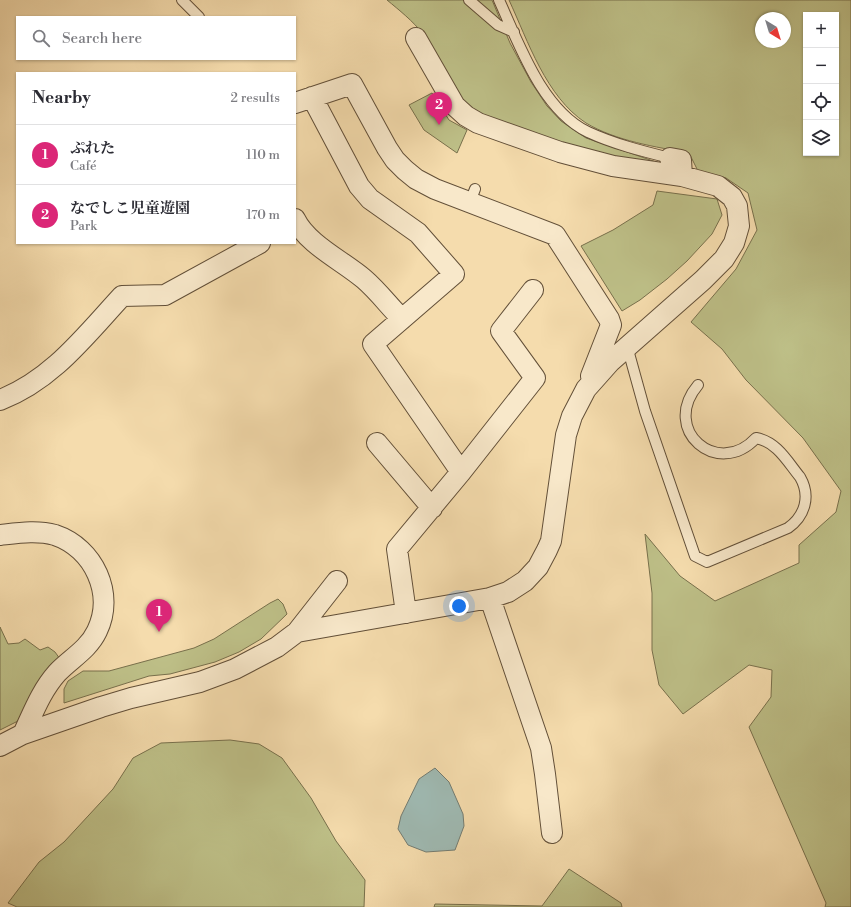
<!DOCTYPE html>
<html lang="en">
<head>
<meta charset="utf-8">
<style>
  body { margin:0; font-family:"Libre Bodoni","Noto Serif JP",serif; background:#f2f2f3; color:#2b2b33 }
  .controls { position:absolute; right:12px; top:12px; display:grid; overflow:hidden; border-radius:0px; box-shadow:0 1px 3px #0004 }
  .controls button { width:36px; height:36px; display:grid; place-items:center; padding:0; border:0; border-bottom:1px solid #e1e1e2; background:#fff; color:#2b2b33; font:20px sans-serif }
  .compass { position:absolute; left:755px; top:12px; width:36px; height:36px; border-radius:50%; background:#fff; box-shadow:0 1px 3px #0004; rotate:142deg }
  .you { position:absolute; left:459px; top:606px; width:14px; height:14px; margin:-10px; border:3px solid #fff; border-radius:50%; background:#1a73e8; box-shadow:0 0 0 6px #1a73e833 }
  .badge { display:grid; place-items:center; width:26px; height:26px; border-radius:50%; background:#db2777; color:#fff; font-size:13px; font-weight:700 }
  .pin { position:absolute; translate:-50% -33px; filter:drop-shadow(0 1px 2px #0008) }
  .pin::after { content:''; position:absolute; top:21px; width:14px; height:12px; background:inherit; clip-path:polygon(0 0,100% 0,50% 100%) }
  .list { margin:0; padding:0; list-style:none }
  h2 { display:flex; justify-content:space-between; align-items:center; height:52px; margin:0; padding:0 16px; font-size:17px }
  h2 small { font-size:13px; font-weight:400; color:#7c7c81 }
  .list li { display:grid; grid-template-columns:26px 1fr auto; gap:12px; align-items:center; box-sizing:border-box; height:60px; padding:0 16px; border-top:1px solid #e1e1e2 }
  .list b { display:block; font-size:15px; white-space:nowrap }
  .list p { margin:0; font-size:13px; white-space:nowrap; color:#7c7c81 }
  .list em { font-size:13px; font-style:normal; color:#7c7c81 }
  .icon { flex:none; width:22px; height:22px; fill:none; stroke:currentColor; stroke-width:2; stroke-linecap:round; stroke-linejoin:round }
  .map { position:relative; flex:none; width:851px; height:907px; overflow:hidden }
  .search { position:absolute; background:#fff; box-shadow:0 1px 3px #0004; left:16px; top:16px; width:280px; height:44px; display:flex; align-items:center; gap:10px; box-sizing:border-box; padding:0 14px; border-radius:0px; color:#7c7c81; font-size:15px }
  .panel { position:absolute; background:#fff; box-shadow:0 1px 3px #0004; left:16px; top:72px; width:280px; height:172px; border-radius:0px }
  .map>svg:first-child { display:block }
  .green { fill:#bec088; stroke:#78704c; fill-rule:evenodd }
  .water { fill:#9fbab3; stroke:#737c72 }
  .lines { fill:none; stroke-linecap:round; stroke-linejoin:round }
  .lane-casing { stroke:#624f38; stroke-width:12 }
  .street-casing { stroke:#624f38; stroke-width:22 }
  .lane { stroke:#f8e8ca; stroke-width:10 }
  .street { stroke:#f8e8ca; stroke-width:20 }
</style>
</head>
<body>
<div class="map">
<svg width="851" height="907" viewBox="0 0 851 907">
  <rect width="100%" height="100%" fill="#f5dcad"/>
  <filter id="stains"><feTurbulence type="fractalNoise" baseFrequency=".005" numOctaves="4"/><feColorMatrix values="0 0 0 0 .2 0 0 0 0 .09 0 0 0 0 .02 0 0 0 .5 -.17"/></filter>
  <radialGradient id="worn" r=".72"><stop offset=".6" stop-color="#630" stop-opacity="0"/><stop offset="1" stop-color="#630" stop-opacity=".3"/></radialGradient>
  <path class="green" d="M387 0H492L510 43 531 82 547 106 561 121 586 138 668 166 587 151 480 116C452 97 442 61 423 34 413 21 399 10 387 0Z
    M509 0H851V907H825L826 903 749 727 771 697 772 670 749 665 683 714 659 685 652 650V593L645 534 680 576 715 601 799 563V545L836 512 841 491 803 438 746 380 722 349 691 322 736 269 757 230 748 193 726 178 698 171 689 153C656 147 616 141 586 123 546 97 528 41 509 0ZM806 15H836V153H806ZM761 18H785V42H761Z
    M432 93 449 120 467 130 457 153 424 130 409 105Z
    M657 191 717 199 722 215 712 234 687 261 667 279 640 300 622 311 581 246 613 230 653 205Z
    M278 599 283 604 287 614 261 639 239 652 215 662 170 674 149 676 64 703V689L68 681 83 671H109L194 648 214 639 270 603Z
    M0 627 8 644 19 643 25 639 40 650 48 647 55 652 60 659 22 719 0 730Z
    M230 740 259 744 282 758 311 798 336 841 365 880 364 907H17L8 903 39 862 64 842 113 789 133 758 161 743Z
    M569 869 621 903 622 907H434L435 904 542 906Z"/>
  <path class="water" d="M435 768 449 782 463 814 464 826 455 850 426 852 408 845 398 829 401 816 419 779Z"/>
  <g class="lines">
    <defs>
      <path id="lane" d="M182 0 199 17
        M469 0 498 25 514 32
        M499 0C519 44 542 110 588 132 614 144 642 151 670 158
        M470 202 475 189
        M627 346 645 411 695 556 707 562 788 528C805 516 811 496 800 477 787 461 777 442 756 438 718 479 660 430 698 385"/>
      <path id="street" d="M312 97 359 186 370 199 418 233 454 274 373 344 461 472
        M295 103 352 84 387 148 395 160 405 170 416 179 435 189 555 235 609 319 611 325 591 376
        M670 158 681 160 682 176
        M295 219C307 244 343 261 364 279 378 291 389 306 402 319
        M0 400C52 380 85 336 122 296L165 295 260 243
        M377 443 432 508
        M0 535C18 533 37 530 55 535 94 548 115 594 97 631 88 650 70 659 57 673 41 691 33 713 23 734
        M490 598 541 748 545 774 552 833
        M406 613 397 549 461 472 535 378 501 331 533 290
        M297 632 490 598 508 592 525 581 538 567 547 550 551 541 566 435 572 416 586 389 610 362 703 280 724 259 734 243 739 226 737 206 732 197 718 186 682 176 613 166 560 152 478 123 466 116 455 106 416 38
        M0 746 23 734 101 707 131 698 200 682 235 669 277 647 297 632 337 581"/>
    </defs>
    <use href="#lane" class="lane-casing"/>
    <use href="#street" class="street-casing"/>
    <use href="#lane" class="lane"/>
    <use href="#street" class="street"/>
  </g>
  <rect width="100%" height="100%" filter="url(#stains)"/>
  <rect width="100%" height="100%" fill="url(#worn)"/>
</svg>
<div class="controls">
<button>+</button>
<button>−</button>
<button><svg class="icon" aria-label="locate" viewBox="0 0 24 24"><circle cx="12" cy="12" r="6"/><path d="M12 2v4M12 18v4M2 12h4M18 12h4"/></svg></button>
<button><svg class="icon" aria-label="layers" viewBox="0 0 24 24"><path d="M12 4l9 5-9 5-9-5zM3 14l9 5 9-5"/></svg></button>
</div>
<svg class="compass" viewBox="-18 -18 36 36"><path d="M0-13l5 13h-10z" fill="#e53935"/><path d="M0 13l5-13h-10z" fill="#7c7c81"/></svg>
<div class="you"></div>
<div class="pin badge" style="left:159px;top:632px">1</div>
<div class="pin badge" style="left:439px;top:125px">2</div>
<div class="search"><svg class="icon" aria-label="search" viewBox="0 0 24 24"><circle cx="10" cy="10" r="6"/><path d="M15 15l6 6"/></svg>Search here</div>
<section class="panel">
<h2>Nearby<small>2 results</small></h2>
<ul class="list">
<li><span class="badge">1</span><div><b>ぷれた</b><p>Café</p></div><em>110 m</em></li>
<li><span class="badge">2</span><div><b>なでしこ児童遊園</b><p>Park</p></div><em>170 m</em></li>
</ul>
</section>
</div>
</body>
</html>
